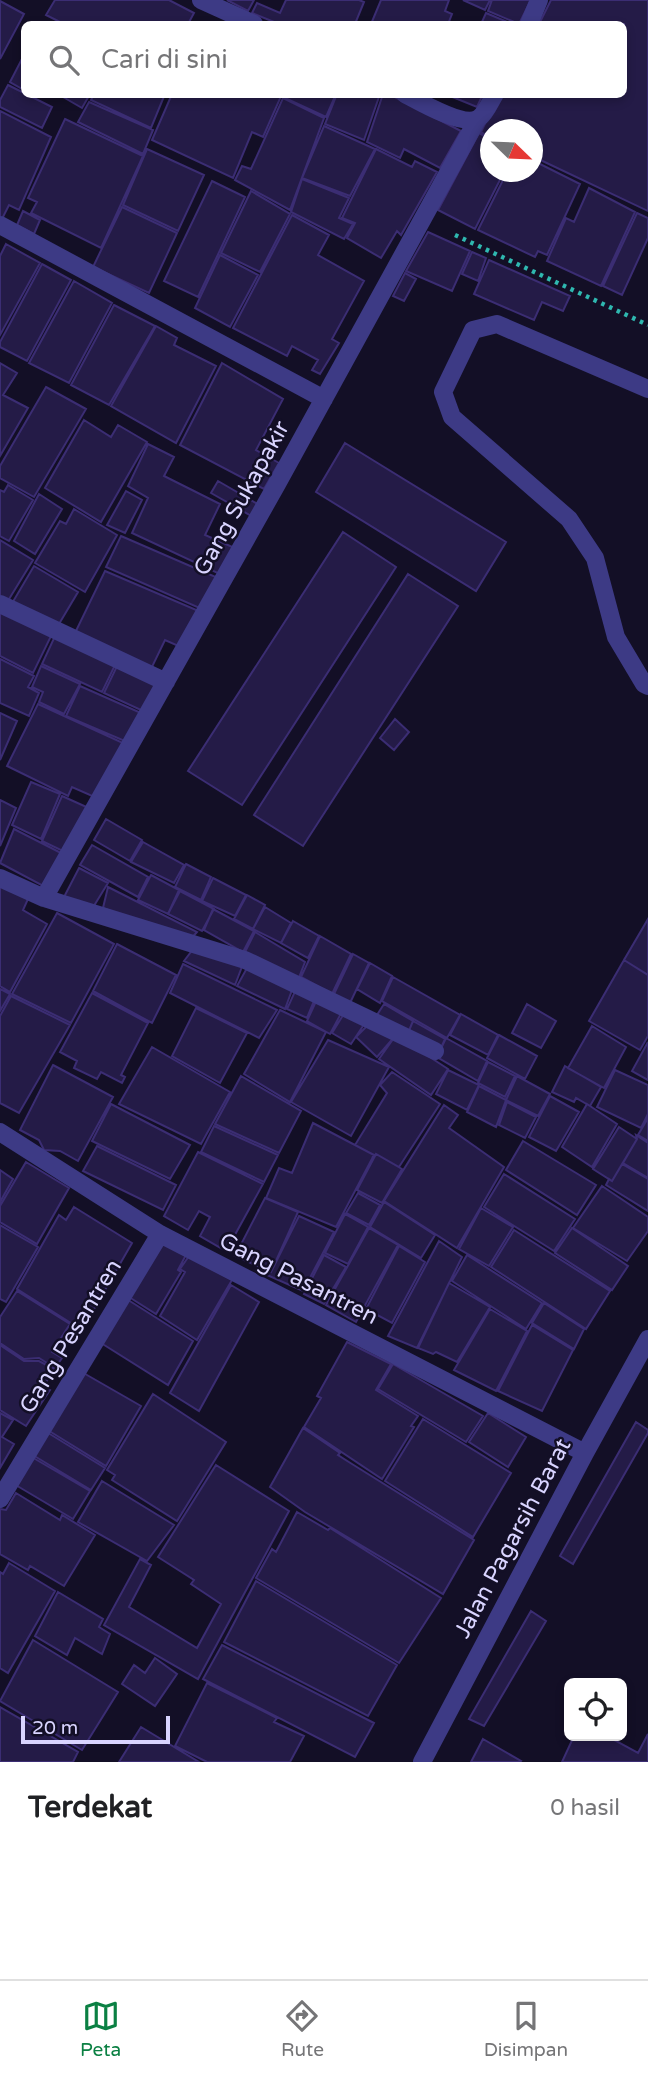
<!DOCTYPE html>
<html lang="id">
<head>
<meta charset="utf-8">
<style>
  body { margin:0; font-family:"Varela Round",sans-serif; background:#f6f6f6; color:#202124 }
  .controls { position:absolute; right:21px; bottom:21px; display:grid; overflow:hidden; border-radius:10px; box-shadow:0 4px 10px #0003 }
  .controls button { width:63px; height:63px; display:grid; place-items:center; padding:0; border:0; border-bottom:2px solid #e0e0e0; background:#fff; color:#202124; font:35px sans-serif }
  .compass { position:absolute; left:480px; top:119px; width:63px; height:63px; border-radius:50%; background:#fff; box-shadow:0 4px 10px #0003; rotate:113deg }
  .scale { position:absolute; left:21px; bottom:18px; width:149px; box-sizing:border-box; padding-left:7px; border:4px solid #d9d4ff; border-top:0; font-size:19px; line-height:24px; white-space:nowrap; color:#d9d4ff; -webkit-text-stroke:5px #130f26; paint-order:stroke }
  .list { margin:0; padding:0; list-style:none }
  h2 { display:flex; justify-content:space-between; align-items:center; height:91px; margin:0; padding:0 28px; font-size:30px }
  h2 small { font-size:23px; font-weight:400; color:#757577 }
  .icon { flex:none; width:38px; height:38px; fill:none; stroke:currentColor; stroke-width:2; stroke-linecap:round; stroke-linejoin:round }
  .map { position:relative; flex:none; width:648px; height:1762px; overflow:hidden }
  .search { position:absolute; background:#fff; box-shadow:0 4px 10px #0003; left:21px; right:21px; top:21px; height:77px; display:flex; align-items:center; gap:18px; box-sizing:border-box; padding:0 24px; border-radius:10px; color:#757577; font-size:26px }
  .sheet { height:217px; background:#fff }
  nav { display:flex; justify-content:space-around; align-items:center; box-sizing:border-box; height:98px; border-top:2px solid #e0e0e0; background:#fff; font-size:19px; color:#757577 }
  nav a { display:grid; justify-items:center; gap:4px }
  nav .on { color:#0b8043 }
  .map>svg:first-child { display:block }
  .building { fill:#241b47; stroke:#3b2d73; stroke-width:2 }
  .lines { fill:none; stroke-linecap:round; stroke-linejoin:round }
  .path { stroke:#2fb8b0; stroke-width:4.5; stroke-dasharray:3.5 5; stroke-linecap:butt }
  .minor { stroke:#3d3a85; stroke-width:18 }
  .labels { text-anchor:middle; stroke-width:5; stroke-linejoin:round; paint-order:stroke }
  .street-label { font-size:23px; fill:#d9d4ff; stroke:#130f26 }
</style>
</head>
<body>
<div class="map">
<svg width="648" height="1762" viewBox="0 0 648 1762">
  <rect width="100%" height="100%" fill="#130f26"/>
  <path class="building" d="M55 0H169L194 13 188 24H64L46 15Z
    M227 0H254L248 11Z
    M286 0H359L364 2 355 24H279L252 13 257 3 280 13Z
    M381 0H449L445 11 452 14 448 24H371Z
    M463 0H490L485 10Z
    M492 0H531L519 24 488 11Z
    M551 0H648V211L532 156V130H490V137L481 132 499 94H624V24H539Z
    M0 1 24 14 0 59Z
    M486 13 512 24H481Z
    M24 55V90L10 82Z
    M8 85 52 107 42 128 0 107V100Z
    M58 94H90L82 108Z
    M94 94H165L151 128 91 100Z
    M172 94H282L263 137 252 132 233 178 152 140Z
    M286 94H336L326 117 285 98Z
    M337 94H380L364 140 325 124Z
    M383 94H389L461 131 440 168 404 149 400 158 367 142Z
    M450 94H483L477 107 450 96Z
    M283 98 324 118 290 210 235 180 242 166 251 169Z
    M89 102 153 130 143 154 78 122Z
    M0 111 51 137 19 210 9 205 2 219 0 218Z
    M65 119 143 156 101 248 31 213 37 202 28 198Z
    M324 126 375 149 350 196 302 178Z
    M479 133 490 139V172H504L475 229 438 210Z
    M147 149 204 175 178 231 123 205Z
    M376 149 412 167 415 161 437 172 401 235 397 231 381 258 347 238 355 223 342 218Z
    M532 160 580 184 547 255 538 251 535 257 478 230 507 172H532Z
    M302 179 349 198 339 218 353 224 344 239 291 212Z
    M212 181 245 197 198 297 164 281Z
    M589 188 635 212 601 286 547 261 566 218 574 222Z
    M251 191 290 214 260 272 221 253Z
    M122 207 177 233 149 293 93 267Z
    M23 211 40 220 34 234 17 225Z
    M637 213 648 218V238L622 295 603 286Z
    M292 215 329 235 318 255 364 281 332 339 339 343 320 374 312 370 318 360 292 346 287 356 233 328Z
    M428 232 470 251 452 291 406 271Z
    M6 244 40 263 0 335V256Z
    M472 252 486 258 478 281 462 274Z
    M220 255 258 275 230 327 195 308Z
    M489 260 570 296 563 311 542 302 534 320 474 294Z
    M42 264 71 280 27 361 0 347V342Z
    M405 273 416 279 404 301 393 296Z
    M74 281 112 303 69 383 29 363Z
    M114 305 155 326 109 405 71 385Z
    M156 326 177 338 174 345 216 366 176 443 111 406Z
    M0 363 17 373 3 395 28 408 0 456Z
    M222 363 283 399 256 450 279 463 264 489 180 445Z
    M46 387 86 409 34 497 0 478V466Z
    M84 420 111 437 118 425 147 442 101 522 45 488Z
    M345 443 506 542 476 591 316 492Z
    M148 444 174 457 164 476 220 504 205 535 237 549 224 576 132 533 148 498 128 486Z
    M218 481 261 506 255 518 211 493Z
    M8 485 33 500 9 541 0 536V490L4 492Z
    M126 491 142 500 125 533 107 525Z
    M39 494 62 509 35 554 14 541Z
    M74 509 117 535 85 592 35 563 60 521 66 524Z
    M343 532 396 567 242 805 188 771Z
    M121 536 218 578 204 610 106 567Z
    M0 540 33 560 6 604 0 601Z
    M34 566 78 592 56 629 11 605Z
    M105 571 201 612 183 648 165 640 150 671 74 635Z
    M408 574 458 606 303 846 254 815Z
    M0 608 53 632 33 673 0 656Z
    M56 634 117 661 102 692 42 664Z
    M0 659 34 676 28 687 39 693 29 716 0 703Z
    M119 662 160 680 143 711 104 693Z
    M41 666 80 684 64 714 39 702 43 692 32 687Z
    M80 686 141 713 127 742 66 716Z
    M38 704 123 743 99 799 72 787 68 796 7 766Z
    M0 713 17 721 0 760Z
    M395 719 409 732 394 750 380 738Z
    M31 782 60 794 41 839 12 825Z
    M62 796 91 809 69 854 42 841Z
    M0 800 16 808 0 846Z
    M106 819 142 840 130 861 94 840Z
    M14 829 65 855 47 888 0 863Z
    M143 842 184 865 174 883 131 862Z
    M92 845 148 877 138 897 80 865Z
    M186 864 211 877 201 900 175 887Z
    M79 868 108 883 92 909 63 899Z
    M151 875 179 890 168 914 138 900Z
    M213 878 246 895 235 916 202 901Z
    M0 885 28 899 23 910 47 924 10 992 0 986Z
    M108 887 197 932 189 941 103 908Z
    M180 891 214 909 202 931 168 914Z
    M247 895 265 905 253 929 234 919Z
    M265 907 291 923 281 943 253 929Z
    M213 909 254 931 243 952 204 930Z
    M57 913 114 944 71 1023 12 994Z
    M648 919V975L624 960Z
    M293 921 319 936 308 958 281 943Z
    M255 932 305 962 298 980 245 952Z
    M320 936 351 954 332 994 301 977Z
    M117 944 176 975 152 1023 93 991Z
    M194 948 243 964 235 985 184 961Z
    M353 954 369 963 350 1003 334 994Z
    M624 960 648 975V1036L640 1050 589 1021Z
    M370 963 392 976 380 1003 357 989Z
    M183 964 277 1010 259 1038 170 993Z
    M247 968 292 990 285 1009 237 986Z
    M393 977 460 1015 447 1038 382 1001Z
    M297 987 316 996 307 1018 287 1009Z
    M0 989 10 994 0 1011Z
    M92 993 148 1023 121 1075 125 1077 122 1083 101 1072 97 1079 74 1068 77 1061 60 1052Z
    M11 996 70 1025 19 1113 0 1103V1016Z
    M318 997 344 1008 330 1034 307 1021Z
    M384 1004 413 1021 408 1033 377 1015Z
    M527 1004 556 1021 541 1048 512 1033Z
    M196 1008 247 1033 220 1083 172 1056Z
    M280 1010 326 1032 290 1102 244 1074Z
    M345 1012 367 1020 351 1044 332 1033Z
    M461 1014 498 1035 488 1055 450 1035Z
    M413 1021 445 1039 441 1048 408 1033Z
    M371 1022 396 1035 377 1057 356 1037Z
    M592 1026 626 1047 604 1088 568 1068Z
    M396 1035 448 1069 431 1095 379 1059Z
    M499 1035 537 1056 525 1079 487 1058Z
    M446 1038 487 1061 478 1081 437 1057Z
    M328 1040 389 1067 351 1136 291 1102Z
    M648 1042V1080L632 1071Z
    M152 1047 230 1092 201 1144 119 1104Z
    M488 1062 515 1076 505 1097 478 1083Z
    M53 1065 113 1097 78 1161 60 1151 44 1150 39 1140 20 1130Z
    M565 1066 601 1087 590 1106 576 1098 574 1102 552 1092Z
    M448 1070 479 1085 467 1110 436 1094Z
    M615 1070 648 1085V1114L641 1128 597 1107Z
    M392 1072 440 1104 399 1167 376 1154 372 1158 374 1155 355 1145 387 1093 380 1085Z
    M241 1076 301 1111 279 1153 215 1124Z
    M517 1076 550 1094 538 1116 506 1100Z
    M479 1086 506 1100 496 1127 467 1112Z
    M550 1096 579 1112 556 1151 529 1137Z
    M507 1102 536 1117 525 1138 499 1125Z
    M111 1104 190 1145 170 1179 92 1141Z
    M587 1104 617 1124 592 1167 562 1147Z
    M444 1105 458 1115 449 1128 504 1167 457 1248 384 1201Z
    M648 1118V1141L638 1135Z
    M313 1123 374 1155 336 1227 266 1198 279 1168 292 1173Z
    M214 1126 278 1155 264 1182 201 1152Z
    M619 1127 637 1139 612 1181 593 1169Z
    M636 1135 648 1143V1178L623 1163 637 1139Z
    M523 1141 596 1185 577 1215 506 1170Z
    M97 1146 176 1185 163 1210 83 1171Z
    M198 1152 263 1184 226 1251 200 1236 210 1217 199 1211 188 1230 164 1216Z
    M376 1154 402 1169 382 1203 357 1190Z
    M26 1162 69 1188 37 1244 0 1222V1206Z
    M622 1164 648 1179V1211L606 1185 609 1179 612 1181Z
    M0 1170 13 1179 0 1202Z
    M504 1174 575 1219 554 1251 484 1207Z
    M602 1186 648 1217V1231L627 1261 573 1228Z
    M358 1193 380 1205 369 1225 346 1213Z
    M265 1198 298 1212 271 1272 235 1256Z
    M384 1202 435 1235 421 1258 370 1227Z
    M74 1207 132 1243 82 1330 17 1289 59 1215 66 1220Z
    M481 1208 513 1227 489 1266 459 1249Z
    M345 1214 368 1227 348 1264 325 1253Z
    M299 1216 334 1232 303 1291 267 1275 269 1271 271 1272Z
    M0 1225 38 1247 6 1302 0 1299Z
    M369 1228 398 1245 356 1322 326 1305Z
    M572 1228 628 1266 612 1290 555 1253Z
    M514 1230 610 1291 586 1329 491 1267Z
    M157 1238 186 1255 178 1270 181 1272 156 1314 129 1297Z
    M439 1241 462 1257 417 1348 388 1336Z
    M399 1246 425 1262 392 1323 366 1309Z
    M324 1255 346 1267 324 1304 304 1294Z
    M467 1255 542 1303 526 1329 452 1281Z
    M189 1256 232 1280 197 1340 160 1316 185 1272 180 1269Z
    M449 1283 490 1307 457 1362 436 1352 433 1354 418 1348Z
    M231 1285 259 1302 199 1411 170 1393Z
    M17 1291 70 1324 52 1352 62 1358 55 1368 39 1358 24 1359 0 1343V1317Z
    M125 1298 193 1341 168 1385 101 1343Z
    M544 1303 584 1329 574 1349 532 1323Z
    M490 1309 527 1331 496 1391 454 1370Z
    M532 1325 573 1350 542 1411 498 1391Z
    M347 1342 391 1364 376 1390 418 1416 411 1426 414 1427 382 1479 304 1427 321 1398 317 1396Z
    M0 1345 24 1361H39L54 1369 44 1386 50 1390 26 1426 0 1410Z
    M393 1364 483 1416 466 1442 378 1389Z
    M80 1371 141 1406 106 1466 46 1429Z
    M153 1394 226 1442 177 1521 112 1480 115 1475 107 1470Z
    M0 1413 13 1420 2 1437 14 1444 0 1468Z
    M488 1413 526 1437 508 1467 469 1442Z
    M423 1419 511 1473 473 1537 385 1481Z
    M636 1422 648 1430V1433L573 1564 560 1556Z
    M303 1428 340 1453 338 1455 352 1464 474 1540 443 1594 305 1512 270 1487Z
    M45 1431 105 1468 91 1490 31 1454Z
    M30 1456 90 1491 73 1519 14 1484Z
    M216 1465 289 1511 198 1679 104 1625 140 1559 151 1565 129 1607 197 1648 221 1604 191 1584 194 1580 158 1557Z
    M102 1481 174 1525 147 1561 78 1522Z
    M16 1493 60 1520 62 1515 95 1535 64 1586 30 1566 28 1570 0 1554V1509L6 1510Z
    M297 1512 328 1530 330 1528 441 1598 399 1663 256 1578 272 1549 276 1552Z
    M9 1563 55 1591 8 1673 0 1668V1572L3 1574Z
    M256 1581 397 1665 368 1716 224 1642Z
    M58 1592 103 1619 99 1627 110 1634 102 1654 75 1638 67 1655 35 1636Z
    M531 1611 546 1621 484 1726 469 1719Z
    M33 1640 118 1692 82 1750 0 1701Z
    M222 1645 374 1723 355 1757 203 1679Z
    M155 1658 177 1674 155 1706 122 1684 134 1665 145 1673Z
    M207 1683 277 1718 274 1722 304 1736 290 1762H207L175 1746Z
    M0 1707 78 1752 73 1762H0Z
    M141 1727 199 1762H119Z
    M648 1734V1762H562L574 1736H607L638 1753Z
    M483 1739 521 1761 520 1762H471Z"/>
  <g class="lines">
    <path class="path" d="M455 235 648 325"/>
    <path class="minor" d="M201 0 254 24
      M529 24 539 0
      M405 94C420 102 465 128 479 118 486 113 490 102 495 94
      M0 225 324 399
      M648 389 497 324 473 330 443 392 452 417 569 519 595 558 616 637 644 684 648 686
      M0 604 166 682
      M0 878 44 898 245 960 435 1051
      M44 898 277 484 477 120
      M0 1132 160 1234 585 1453
      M0 1499 160 1234
      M422 1762 585 1453 648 1339"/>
  </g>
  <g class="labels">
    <g class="street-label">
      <text transform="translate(241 498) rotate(-61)" y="8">Gang Sukapakir</text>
      <text transform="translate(299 1278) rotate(27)" y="8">Gang Pasantren</text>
      <text transform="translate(70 1336) rotate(-59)" y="8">Gang Pesantren</text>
      <text transform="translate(512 1538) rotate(-62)" y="8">Jalan Pagarsih Barat</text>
    </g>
  </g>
</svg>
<div class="controls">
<button><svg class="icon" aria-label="locate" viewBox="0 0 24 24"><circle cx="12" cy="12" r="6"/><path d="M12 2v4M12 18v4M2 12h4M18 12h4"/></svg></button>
</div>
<svg class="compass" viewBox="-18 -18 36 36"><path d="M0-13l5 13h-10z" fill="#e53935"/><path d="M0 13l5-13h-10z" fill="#757577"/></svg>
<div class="scale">20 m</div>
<div class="search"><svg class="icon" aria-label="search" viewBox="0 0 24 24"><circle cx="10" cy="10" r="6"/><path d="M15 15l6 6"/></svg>Cari di sini</div>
</div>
<section class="sheet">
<h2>Terdekat<small>0 hasil</small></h2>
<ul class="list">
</ul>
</section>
<nav>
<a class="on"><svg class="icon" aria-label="map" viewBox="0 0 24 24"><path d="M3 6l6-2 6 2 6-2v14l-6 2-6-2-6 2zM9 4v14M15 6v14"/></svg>Peta</a>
<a><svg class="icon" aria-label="directions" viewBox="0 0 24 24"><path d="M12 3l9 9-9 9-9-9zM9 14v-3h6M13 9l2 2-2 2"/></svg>Rute</a>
<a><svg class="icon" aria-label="saved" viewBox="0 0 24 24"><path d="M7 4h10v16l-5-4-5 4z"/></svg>Disimpan</a>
</nav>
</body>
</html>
